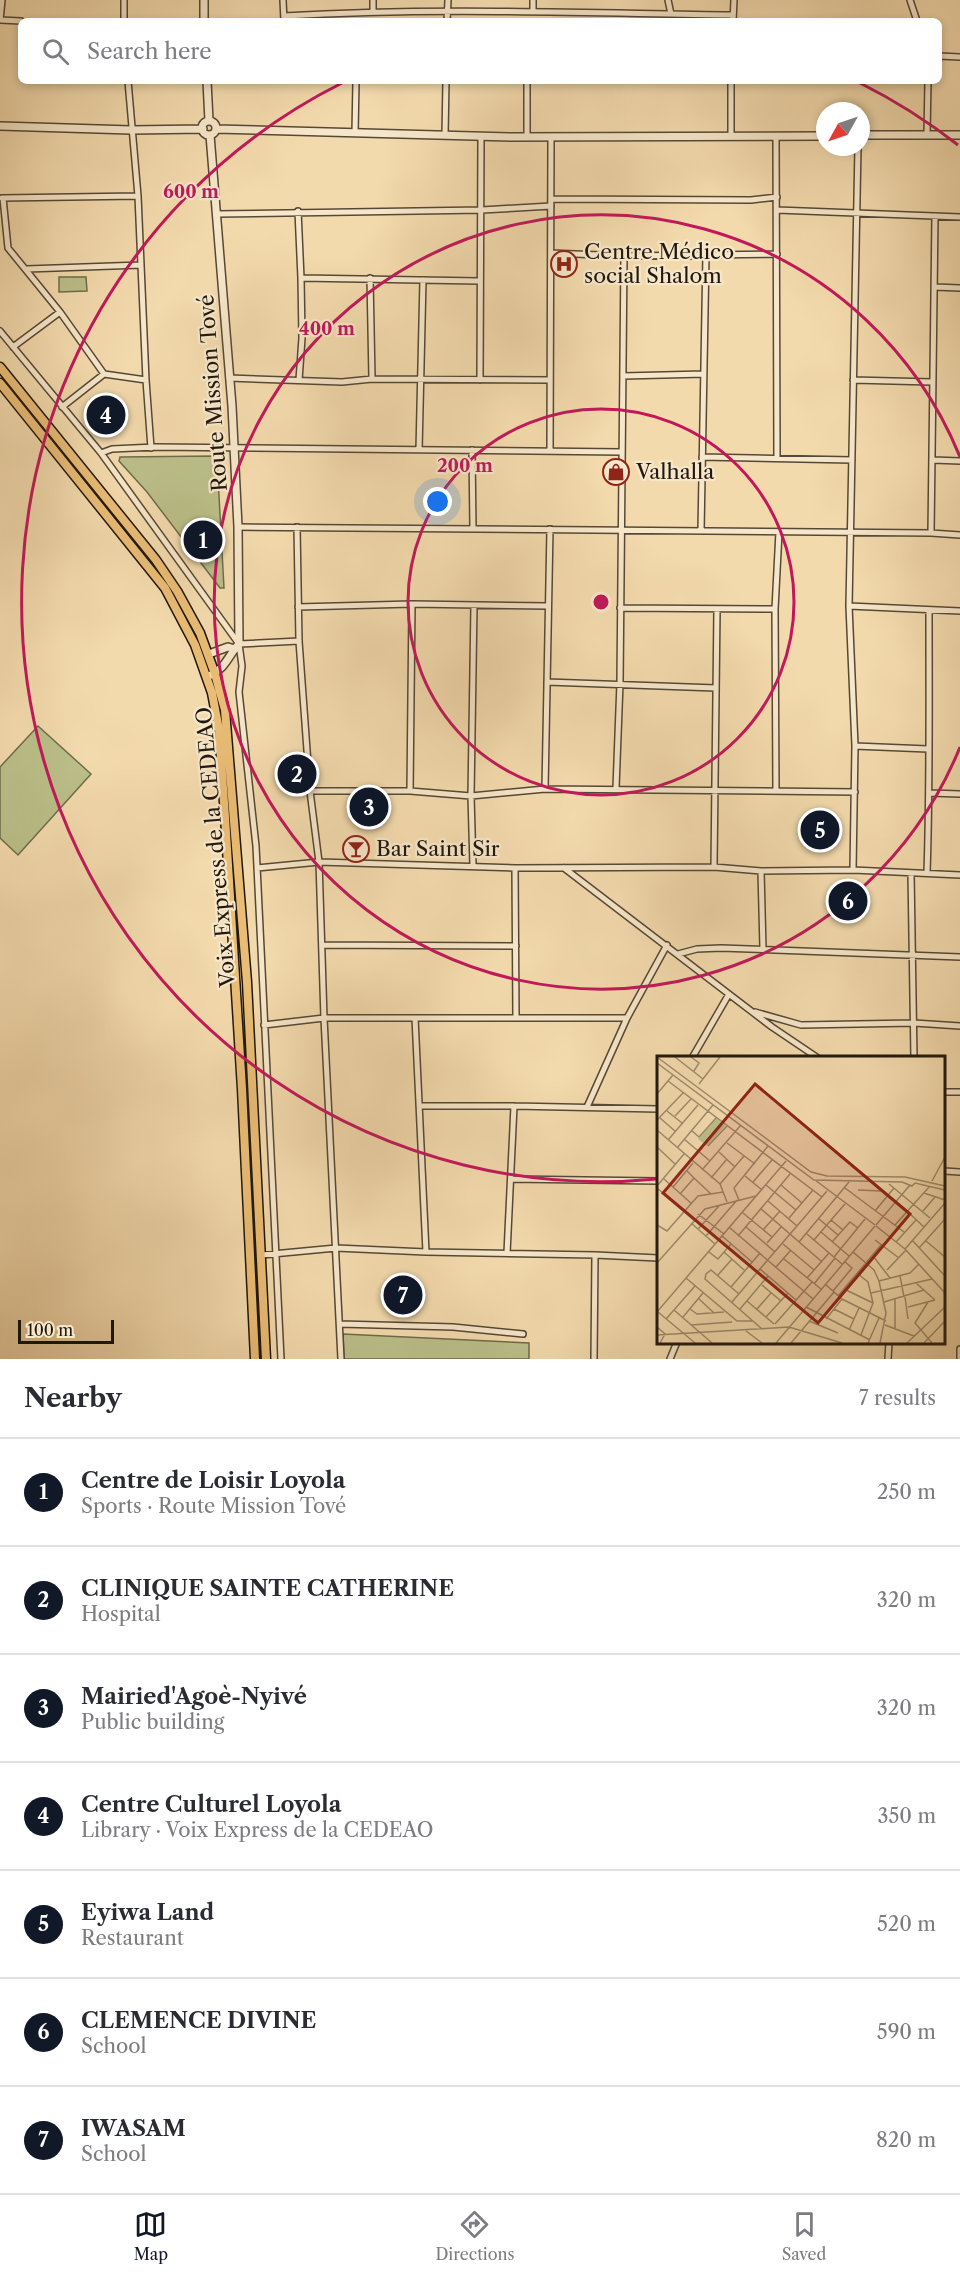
<!DOCTYPE html>
<html lang="en">
<head>
<meta charset="utf-8">
<style>
  body { margin:0; font-family:"Libre Caslon Text",serif; background:#f2f2f3; color:#2b2b33 }
  .compass { position:absolute; left:816px; top:102px; width:54px; height:54px; border-radius:50%; background:#fff; box-shadow:0 3px 9px #0003; rotate:230deg }
  .scale { position:absolute; left:18px; bottom:15px; width:96px; box-sizing:border-box; padding-left:6px; border:3px solid #21180e; border-top:0; font-size:16px; line-height:21px; white-space:nowrap; color:#21180e; -webkit-text-stroke:4px #f7e7ca; paint-order:stroke }
  .you { position:absolute; left:438px; top:502px; width:21px; height:21px; margin:-15px; border:4px solid #fff; border-radius:50%; background:#1a73e8; box-shadow:0 0 0 9px #1a73e833 }
  .badge { display:grid; place-items:center; width:39px; height:39px; border-radius:50%; background:#111827; color:#fff; font-size:20px; font-weight:700 }
  .pin { position:absolute; translate:-50% -50%; border:3px solid #fff; box-shadow:0 2px 6px #0006 }
  .list { margin:0; padding:0; list-style:none }
  h2 { display:flex; justify-content:space-between; align-items:center; height:78px; margin:0; padding:0 24px; font-size:26px }
  h2 small { font-size:20px; font-weight:400; color:#7c7c81 }
  .list li { display:grid; grid-template-columns:39px 1fr auto; gap:18px; align-items:center; box-sizing:border-box; height:108px; padding:0 24px; border-top:2px solid #e1e1e2 }
  .list b { display:block; font-size:22px; white-space:nowrap }
  .list p { margin:0; font-size:20px; white-space:nowrap; color:#7c7c81 }
  .list em { font-size:20px; font-style:normal; color:#7c7c81 }
  .icon { flex:none; width:33px; height:33px; fill:none; stroke:currentColor; stroke-width:2; stroke-linecap:round; stroke-linejoin:round }
  .map { position:relative; flex:none; width:960px; height:1359px; overflow:hidden }
  .search { position:absolute; background:#fff; box-shadow:0 3px 9px #0003; left:18px; right:18px; top:18px; height:66px; display:flex; align-items:center; gap:15px; box-sizing:border-box; padding:0 21px; border-radius:9px; color:#7c7c81; font-size:22px }
  .sheet { height:834px; background:#fff }
  nav { display:flex; justify-content:space-around; align-items:center; box-sizing:border-box; height:84px; border-top:2px solid #e1e1e2; background:#fff; font-size:16px; color:#7c7c81 }
  nav a { display:grid; justify-items:center; gap:3px }
  nav .on { color:#111827 }
  .map>svg:first-child { display:block }
  .green { fill:#bbbf89; stroke:#6e6c4c; stroke-width:1.5 }
  .lines { fill:none; stroke-linecap:round; stroke-linejoin:round }
  .minor-casing { stroke:#564836; stroke-width:8 }
  .tertiary-casing { stroke:#564836; stroke-width:10 }
  .primary-casing { stroke:#21180e; stroke-width:11 }
  .minor { stroke:#f7e7ca; stroke-width:5 }
  .tertiary { stroke:#f7e7ca; stroke-width:7 }
  .primary { stroke:#eabd76; stroke-width:8 }
  .ring { fill:none; stroke:#c2185b; stroke-width:3 }
  .labels { text-anchor:middle; stroke-width:4.5; stroke-linejoin:round; paint-order:stroke }
  .poi-label { font-size:21px; fill:#21180e; stroke:#f7e7ca; text-anchor:start }
  .street-label { font-size:21px; fill:#21180e; stroke:#f7e7ca }
  .inset-road { fill:none; stroke:#9f8c6d; stroke-width:1.5 }
  .view { fill:#8f2418; fill-opacity:0.15; stroke:#8f2418; stroke-width:3 }
  .inset-edge { fill:none; stroke:#21180e; stroke-width:3 }
  .centre { fill:#c2185b; stroke:#f7e7ca; stroke-width:3 }
  .ring-label { font-size:18px; text-anchor:middle; font-weight:bold; fill:#c2185b; stroke:#f7e7ca; stroke-width:4.5; stroke-linejoin:round; paint-order:stroke }
</style>
</head>
<body>
<div class="map">
<svg width="960" height="1359" viewBox="0 0 960 1359">
  <rect width="100%" height="100%" fill="#f3daad"/>
  <filter id="stains"><feTurbulence type="fractalNoise" baseFrequency=".00333" numOctaves="4"/><feColorMatrix values="0 0 0 0 .2 0 0 0 0 .09 0 0 0 0 .02 0 0 0 .5 -.17"/></filter>
  <radialGradient id="worn" r=".72"><stop offset=".6" stop-color="#630" stop-opacity="0"/><stop offset="1" stop-color="#630" stop-opacity=".3"/></radialGradient>
  <path class="green" d="M59 277H86L87 291 59 292Z
    M215 456 217 459 224 588H220L147 492 119 461 120 457Z
    M38 726 91 774 18 855 0 838V767Z
    M343 1334 529 1343V1359H344Z"/>
  <g class="lines">
    <defs>
      <path id="minor" d="M124 0V21
        M283 0 284 21
        M533 0V11
        M668 0 671 14
        M910 0 917 21
        M373 11V0
        M284 16C434 7 583 13 733 15
        M0 20 21 21
        M0 20 2 0
        M447 21 448 0
        M733 21 734 0
        M939 56 960 57
        M128 81 138 196 146 380 151 448
        M355 133 356 81
        M445 135 446 81
        M927 135 928 81
        M731 136V81
        M776 136 777 458
        M527 137V81
        M2 198 138 196
        M3 198 8 248 60 312 104 374
        M551 199 751 200 777 197
        M777 210 960 217
        M298 211 301 278 479 281
        M216 214 482 210 551 206
        M551 253 624 256 777 254
        M27 269 141 265
        M370 278 372 379 550 380
        M935 287 960 288
        M0 331 101 453 239 644 242 666 239 692 256 846 281 1359
        M13 347 60 312
        M623 376 704 374
        M229 378 342 382 372 379
        M299 380 302 338 301 278
        M480 380 481 137
        M853 380 932 382
        M62 407 104 374 146 380
        M419 450 423 280
        M472 450 473 529
        M550 451 551 137
        M101 453 112 449 155 447 622 452
        M702 457 852 460
        M933 460 960 461
        M238 527 931 533 935 216
        M297 527 299 641 310 791 319 862 324 1018 341 1359
        M701 531 706 255
        M931 533 960 535
        M849 606 960 611
        M298 607 412 604 548 606
        M620 608 775 609
        M239 644 299 641
        M547 682 716 688
        M855 746 928 749
        M616 788 620 683 624 256
        M545 789 550 529
        M310 791H410L471 796 545 789 855 792
        M410 791 412 604
        M776 791 775 609 779 532
        M930 793 960 794
        M473 866 471 796 474 605
        M714 867 717 609
        M257 868 319 862 515 868 714 867 761 871 853 870 960 875
        M515 868 516 1018
        M564 868 772 1027 818 1058
        M853 870 855 746 849 606 858 147
        M761 871 763 949
        M911 873 914 1058
        M927 873C930 785 929 698 929 610
        M322 945 516 946
        M678 954 697 949 721 948 960 957
        M755 1012 801 1025 914 1023 960 1026
        M415 1018 426 1252
        M264 1025 324 1018H627L667 945
        M692 1058 729 994
        M944 1092H960
        M419 1106H514L658 1109
        M587 1107 627 1018
        M944 1171 960 1172
        M511 1179 658 1181
        M507 1253 514 1106
        M262 1255 336 1248 426 1252 595 1255 658 1258
        M340 1324 453 1327 523 1334
        M594 1359 595 1255
        M670 1359 677 1342
        M888 1359 889 1342
        M960 1359V1349"/>
      <path id="tertiary" d="M204 0V21
        M207 81 209 121
        M202 128a7 7 0 1 1 14 0a7 7 0 1 1-14 0Z
        M0 126 131 130 203 129
        M216 129 511 137 825 136
        M210 135 232 406 238 527 239 644C229 654 226 668 211 675
        M861 135H960
        M209 654 228 647 235 649"/>
      <path id="primary" d="M0 367 156 560 177 591 200 633 215 674 225 710 247 982 266 1359
        M0 383 165 588 195 645 212 693 219 730 225 817 242 1089 255 1359"/>
    </defs>
    <use href="#minor" class="minor-casing"/>
    <use href="#tertiary" class="tertiary-casing"/>
    <use href="#primary" class="primary-casing"/>
    <use href="#minor" class="minor"/>
    <use href="#tertiary" class="tertiary"/>
    <use href="#primary" class="primary"/>
  </g>
  <g class="ring">
    <circle cx="601" cy="602" r="193"/>
    <path d="M960 747A387 387 0 1 1 960 457"/>
    <path d="M657 1179A580 580 0 0 1 342 83M860 83A580 580 0 0 1 958 145"/>
  </g>
  <defs>
    <symbol id="hospital-ring" viewBox="-11 -11 22 22"><circle r="9.5" fill="#f7e7ca" stroke="#8f2418" stroke-width="1.5"/><path d="M-5-5h3v3.5h4V-5h3V5h-3V1.5h-4V5h-3Z" fill="#8f2418"/></symbol>
    <symbol id="shop-ring" viewBox="-11 -11 22 22"><circle r="9.5" fill="#f7e7ca" stroke="#8f2418" stroke-width="1.5"/><path d="M-5-2.5h2.3a2.7 3.5 0 0 1 5.4 0H5L5.5 6h-11ZM-1.5-2.5h3a1.5 2.3 0 0 0-3 0Z" fill="#8f2418"/></symbol>
    <symbol id="bar-ring" viewBox="-11 -11 22 22"><circle r="9.5" fill="#f7e7ca" stroke="#8f2418" stroke-width="1.5"/><path d="M-6-5H6L.8 .8V4.5H3.5V6h-7V4.5H-.8V.8Z" fill="#8f2418"/></symbol>
  </defs>
  <g fill-rule="evenodd">
    <use href="#hospital-ring" x="549" y="249" width="30" height="30"/>
    <use href="#shop-ring" x="601" y="457" width="30" height="30"/>
    <use href="#bar-ring" x="341" y="834" width="30" height="30"/>
  </g>
  <g class="labels">
    <g class="poi-label">
      <text x="584" y="259">Centre Médico<tspan x="584" dy="24">social Shalom</tspan></text>
      <text x="636" y="479">Valhalla</text>
      <text x="376" y="856">Bar Saint Sir</text>
    </g>
    <g class="street-label">
      <text transform="translate(213 393) rotate(-94)" y="7">Route Mission Tové</text>
      <text transform="translate(216 847) rotate(-95)" y="7">Voix Express de la CEDEAO</text>
    </g>
  </g>
  <g transform="translate(657 1056)">
    <rect width="288" height="288" fill="#f3daad"/>
    <path d="M59 62 68 70 50 90 41 83Z" fill="#bbbf89"/>
    <path class="inset-road" d="M0 1 154 116 170 120 248 121 288 130M18 1 46 23M34 1 42 7 37 15M0 7 157 124 245 126 255 130 258 127 288 134M11 25 165 141M42 28 63 1M0 38 16 19M10 55 25 67M18 60 34 43M3 62 18 75M0 64 26 37M0 74 63 128 70 146M34 74 42 81 59 62M27 83 53 105M11 84 41 49M70 87 98 108M51 90 70 70M0 91 18 108M20 92 56 49M62 96 78 111M45 114 84 69M88 120 105 134M37 122 54 138M54 122 70 103M7 123 35 148M158 124 218 169M275 125 288 101M96 126 115 104M63 128 87 100M232 128 273 162M109 129 139 154M124 129 145 147M0 130 27 98M16 131 36 107M0 132 37 163M188 132 247 176M201 134 224 135 230 139M267 137 288 144M23 138 37 122 30 115M82 144 77 132 111 90M111 145 140 170M104 153 164 205M218 155 237 132M266 155 278 141M251 156 267 171M86 157 115 181M41 158 67 178M132 162 156 134M162 163 181 179M174 164 188 148M34 167 58 188M0 169 10 175 41 140 66 136M219 169 253 129M238 169 273 130M219 170 248 193 288 237M89 171 118 196M73 172 156 243M41 173 62 150M106 174 123 155M164 176 192 200M150 178 185 208M49 180 80 144M65 180 95 206M81 180 133 118M157 184 174 164 186 174M218 184 242 202M255 184 288 220M269 185 288 201M142 186 192 126M175 186 193 166 201 172M239 186 259 164M110 187 125 170M126 188 157 214M262 192 288 163M248 193 288 147M52 196 61 203 74 188M67 196 87 214M196 196 217 214 222 225 229 257 223 287M216 200 233 222M177 201 208 163M127 203 164 233M0 207 48 153 99 140M119 211 134 194M230 214 249 194M201 218 211 226 216 247 204 279M61 219 75 203M243 220 247 241M29 222 80 265H95M150 222 172 197M222 225 253 217 262 208M259 227 278 244M157 228 178 202M168 228 185 243 229 265M105 229 124 245M74 231 103 197M187 233 216 247M176 235 195 212 187 205M214 237 275 223M82 238 54 214 49 218 48 223 105 273M181 240 224 189M248 241 251 263M41 242 57 257M238 243V273M139 244 103 213 170 135M90 245 117 268M75 246 103 213M227 246 267 234M271 246 258 267 275 287M149 251 213 284M251 251 278 244M33 253 40 258 67 256M83 253 111 220M100 253 114 237M177 253 197 263M17 254 55 287M0 256 129 105M1 256 38 287M26 261 46 237M109 261 131 237M9 263 38 230M169 263 185 243M152 265 181 277M118 268 155 226M34 269 75 266M228 269 257 280M0 271 8 278 3 287M192 274 202 252M89 275 105 287M0 279 132 271 185 287M119 287 218 170M134 287 177 236M211 287 222 262M250 287 288 251M267 287 288 265"/>
    <path class="view" d="M98 28 253 158 161 267 6 137Z"/>
    <rect width="288" height="288" class="inset-edge"/>
  </g>
  <circle cx="601" cy="602" r="9" class="centre"/>
  <g class="ring-label">
    <text x="191" y="198">600 m</text>
    <text x="327" y="335">400 m</text>
    <text x="465" y="472">200 m</text>
  </g>
  <rect width="100%" height="100%" filter="url(#stains)"/>
  <rect width="100%" height="100%" fill="url(#worn)"/>
</svg>
<svg class="compass" viewBox="-18 -18 36 36"><path d="M0-13l5 13h-10z" fill="#e53935"/><path d="M0 13l5-13h-10z" fill="#7c7c81"/></svg>
<div class="scale">100 m</div>
<div class="you"></div>
<div class="pin badge" style="left:203px;top:540px">1</div>
<div class="pin badge" style="left:297px;top:774px">2</div>
<div class="pin badge" style="left:369px;top:807px">3</div>
<div class="pin badge" style="left:106px;top:415px">4</div>
<div class="pin badge" style="left:820px;top:830px">5</div>
<div class="pin badge" style="left:848px;top:901px">6</div>
<div class="pin badge" style="left:403px;top:1295px">7</div>
<div class="search"><svg class="icon" aria-label="search" viewBox="0 0 24 24"><circle cx="10" cy="10" r="6"/><path d="M15 15l6 6"/></svg>Search here</div>
</div>
<section class="sheet">
<h2>Nearby<small>7 results</small></h2>
<ul class="list">
<li><span class="badge">1</span><div><b>Centre de Loisir Loyola</b><p>Sports · Route Mission Tové</p></div><em>250 m</em></li>
<li><span class="badge">2</span><div><b>CLINIQUE SAINTE CATHERINE</b><p>Hospital</p></div><em>320 m</em></li>
<li><span class="badge">3</span><div><b>Mairied'Agoè-Nyivé</b><p>Public building</p></div><em>320 m</em></li>
<li><span class="badge">4</span><div><b>Centre Culturel Loyola</b><p>Library · Voix Express de la CEDEAO</p></div><em>350 m</em></li>
<li><span class="badge">5</span><div><b>Eyiwa Land</b><p>Restaurant</p></div><em>520 m</em></li>
<li><span class="badge">6</span><div><b>CLEMENCE DIVINE</b><p>School</p></div><em>590 m</em></li>
<li><span class="badge">7</span><div><b>IWASAM</b><p>School</p></div><em>820 m</em></li>
</ul>
</section>
<nav>
<a class="on"><svg class="icon" aria-label="map" viewBox="0 0 24 24"><path d="M3 6l6-2 6 2 6-2v14l-6 2-6-2-6 2zM9 4v14M15 6v14"/></svg>Map</a>
<a><svg class="icon" aria-label="directions" viewBox="0 0 24 24"><path d="M12 3l9 9-9 9-9-9zM9 14v-3h6M13 9l2 2-2 2"/></svg>Directions</a>
<a><svg class="icon" aria-label="saved" viewBox="0 0 24 24"><path d="M7 4h10v16l-5-4-5 4z"/></svg>Saved</a>
</nav>
</body>
</html>
